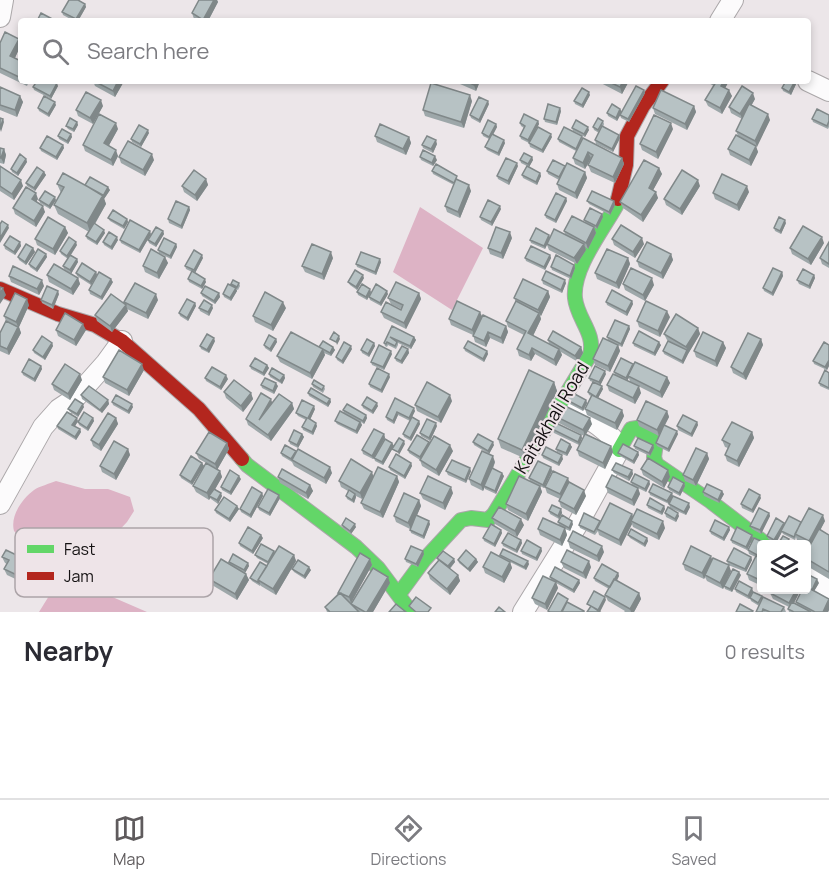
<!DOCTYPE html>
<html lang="en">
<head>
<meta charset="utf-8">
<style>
  body { margin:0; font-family:Manrope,sans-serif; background:#f7f7f7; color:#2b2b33 }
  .controls { position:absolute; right:18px; bottom:18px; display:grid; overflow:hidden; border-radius:6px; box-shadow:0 3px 9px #0003 }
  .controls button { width:54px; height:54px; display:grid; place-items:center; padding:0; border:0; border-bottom:2px solid #e1e1e2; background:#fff; color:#2b2b33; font:30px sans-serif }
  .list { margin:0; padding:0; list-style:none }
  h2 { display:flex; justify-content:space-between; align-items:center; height:78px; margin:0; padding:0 24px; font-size:26px }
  h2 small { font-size:20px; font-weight:400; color:#7c7c81 }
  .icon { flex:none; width:33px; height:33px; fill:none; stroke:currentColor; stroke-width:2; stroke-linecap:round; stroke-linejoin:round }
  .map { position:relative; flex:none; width:829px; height:612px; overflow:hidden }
  .search { position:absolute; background:#fff; box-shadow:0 3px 9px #0003; left:18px; right:18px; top:18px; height:66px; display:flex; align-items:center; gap:15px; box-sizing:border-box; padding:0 21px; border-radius:6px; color:#7c7c81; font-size:22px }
  .sheet { height:186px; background:#fff }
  nav { display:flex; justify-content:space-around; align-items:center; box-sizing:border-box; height:84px; border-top:2px solid #e1e1e2; background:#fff; font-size:16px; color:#7c7c81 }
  nav a { display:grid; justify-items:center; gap:3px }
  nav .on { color:#5f5b5d }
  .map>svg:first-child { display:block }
  .water { fill:#ddb3c5 }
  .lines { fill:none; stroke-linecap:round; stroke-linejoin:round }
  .street-casing { stroke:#aba7a9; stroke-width:22 }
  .fast-casing { stroke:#aba7a9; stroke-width:16 }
  .jam-casing { stroke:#aba7a9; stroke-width:16 }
  .street { stroke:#fcfbfc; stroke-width:20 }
  .fast { stroke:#63d668; stroke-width:14 }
  .jam { stroke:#b3261e; stroke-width:14 }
  .wall { fill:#9da7a9 }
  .shaded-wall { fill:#808889 }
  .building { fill:#b7c2c4; stroke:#808889; stroke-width:1.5 }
  .labels { text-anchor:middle; stroke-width:4.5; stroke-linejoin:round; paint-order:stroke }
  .street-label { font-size:18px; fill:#131011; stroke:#eee4e8 }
  .key { fill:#eee4e8; stroke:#aca4a8; stroke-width:1.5 }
  .key-label { font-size:16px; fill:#131011 }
</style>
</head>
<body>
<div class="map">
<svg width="829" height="612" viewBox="0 0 829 612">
  <rect width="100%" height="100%" fill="#ece6e9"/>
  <path class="water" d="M420 207 483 248 452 310 393 272Z
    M56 481 85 489H108L130 497 134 511 127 522 108 542 101 568 98 575 91 578C64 564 36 554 14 531 10 516 22 499 34 490 40 486 49 484 56 481Z
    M57 583 87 586 147 612H39Z"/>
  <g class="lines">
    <defs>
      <path id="street" d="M0 17 3 0
        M720 21 733 0
        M808 81 829 91
        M0 504 43 427 59 409 74 399 106 363 122 341
        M806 573 829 588
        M523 612 579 522 619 450C613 431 586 417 569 408"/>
      <path id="fast" d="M619 450 631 429 637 428 656 443 654 457 656 464 710 501 766 544
        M242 459 247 465 356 547 378 568 411 612
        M399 594 424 560 461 520 471 518 488 520 494 514 590 355C596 333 577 319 575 298 572 269 602 231 616 206L618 199"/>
      <path id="jam" d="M618 199 626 165 627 136 643 106 662 81
        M0 289 58 314 95 325 122 341 199 409 242 459"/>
    </defs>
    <use href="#street" class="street-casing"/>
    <use href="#fast" class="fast-casing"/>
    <use href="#jam" class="jam-casing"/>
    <use href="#street" class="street"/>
    <use href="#fast" class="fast"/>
    <use href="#jam" class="jam"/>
  </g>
  <path class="wall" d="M199 0H217L218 2 208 21H197L194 19 192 13Z
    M85 4 86 7 78 21H74L63 15 62 12Z
    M21 41V52L19 48 15 58 21 61V81H29L27 86 0 73V43H20Z
    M93 81H122L123 83 115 97 95 86Z
    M459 81H480L476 91 460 84Z
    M597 81H629L622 94Z
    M705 81H729L725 88 732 96 722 114 708 106 705 100 714 86Z
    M797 82 791 95 783 91 782 88Z
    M58 86 51 99 34 90 33 87Z
    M0 87 20 96 23 102 17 117 0 110Z
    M644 90 645 93 629 122 621 118 620 115 617 121 608 116 607 113 620 109 622 112Z
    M590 95 583 108 575 104 574 101Z
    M755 99 751 106 770 120 756 147 758 152 751 166 730 155 728 149 738 136 736 131 742 119 731 113 729 107Z
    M472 101 464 128 425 116 423 110Z
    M489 104 480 123 471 118 470 115Z
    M56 105 49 117 39 111 38 108Z
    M103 106 93 124 78 116 76 110Z
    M694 106 696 112 687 130 655 114 653 108Z
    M561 111 557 125 545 122 544 119Z
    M829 115V127L828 129 813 122 812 119Z
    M538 121 539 124 529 143 521 139 520 136 524 128 521 126 520 123Z
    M603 121 604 124 603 127 619 135 620 138 613 152 596 144 595 140 599 133 594 130 593 127Z
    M77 122 78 125 74 132 68 129 66 126Z
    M496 124 497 127 493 135 505 143 499 156 487 150 485 147 489 139 483 136 482 133Z
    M572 128 589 130 585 137 573 131Z
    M118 129 109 145 118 156 113 166 85 151 83 145Z
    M673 129 658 159 642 150 640 144Z
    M149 133 141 147 132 142 131 139Z
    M71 134 72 137 68 144 59 139 58 136Z
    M375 136 409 137 411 143 406 155 377 142Z
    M582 136 583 138 622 158 624 164 615 183 591 172 588 165 592 158H591L585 169 575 164 573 158 576 151 559 142 558 139Z
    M552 137 543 153 530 147 529 143Z
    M437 144 433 153 423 148 422 145Z
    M63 145 64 148 57 160 41 151 40 148Z
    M0 148 4 149 6 155 4 164 0 163Z
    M119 157 154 160 145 176 121 163Z
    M420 157 437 160 433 166 421 160Z
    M532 157 533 160 529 167 540 173 541 176 537 185 523 178 522 175 527 166 521 163 520 160Z
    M26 159 27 162 18 176 12 172 11 169Z
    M0 166 23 186 14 200 0 191Z
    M518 166 509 185 498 179 497 176Z
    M565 166 585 172 587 178 577 199 559 190 557 184 559 180 548 174 547 171Z
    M659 168 662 174 653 190 658 198 643 222 623 208 620 202Z
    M432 171 458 179V180L471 191 460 218 447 212 445 206 454 185 433 174Z
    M44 172 46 175 35 191 27 186 26 183Z
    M206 179 208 185 197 201 184 192 182 186Z
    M57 184 85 185 110 190 104 199 106 204 95 224 105 233 97 245 87 239 86 236 89 232 58 214 54 205 61 193Z
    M700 186 682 215 666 205 664 199Z
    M749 192 739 211 715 199 713 193Z
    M566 198 567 201 556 223 546 218 545 215Z
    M38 199 36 202 45 212 36 227 15 214 13 208Z
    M39 200H56L50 209 40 203Z
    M587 201H614L615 205 610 215 589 204Z
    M189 207 190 210 182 229 169 223 168 219Z
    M501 209 492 226 481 220 480 217Z
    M603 217 597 229 594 227 596 233 588 249 585 247 586 250 577 264 549 250 547 245 545 249 531 243 530 240 565 234 564 231 585 222 584 220Z
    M108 218 127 219 128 222 124 229 110 221Z
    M786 223 781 234 775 231 774 228Z
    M65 227 68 233 55 255 37 245 35 239Z
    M163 231 164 234 156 247 149 243 148 240Z
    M151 234 140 253 121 243 120 240Z
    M512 238 503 259 490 254 488 248Z
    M612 239 644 244 635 258 614 245Z
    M118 240 112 250 104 245 103 242Z
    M20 242 21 246 15 255 5 249 4 245Z
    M829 242V268L822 264 820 258Z
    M824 243 811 265 792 254 790 248Z
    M176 244 177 247 171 259 159 253 158 250Z
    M77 245 71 255 77 259 78 262 71 274 64 269 63 266 68 259 61 254 60 251Z
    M33 248 35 252 26 265 19 260 18 257Z
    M46 254 47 257 37 272 30 267 29 264Z
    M671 254 673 260 663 279 639 267 637 261Z
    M550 255 551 258 545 270 526 261 525 258Z
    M165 257 168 263 159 279 145 272 143 266Z
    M203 258 195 273 206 282 202 289 189 282 188 279 192 272 186 269 185 266Z
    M333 258 324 280 305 272 302 266Z
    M628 258 630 264 619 289 597 279 595 273Z
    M381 262 376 275 357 267 356 264Z
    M574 265 575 268 571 279 552 270 551 267Z
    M96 272 97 275 91 285 77 276 76 273Z
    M782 272 783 276 773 296 764 291 763 288Z
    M47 275 78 278 80 284 73 295 49 282Z
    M814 275 815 278 810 289 799 284 797 280Z
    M9 276 44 286 39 295 11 282Z
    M364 278 357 290 350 285 348 282Z
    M542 280 566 283 562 293 543 284Z
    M113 282 102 300 90 294 89 290Z
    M239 283 240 286 238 290 236 289 237 291 231 301 224 297 223 294 232 286 231 284Z
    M623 284 654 285 645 301 625 290Z
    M548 291 550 297 541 316 540 315 541 319 533 336 549 344 548 340 581 347 583 353 578 362 561 352 562 355 556 366 535 354 531 361 519 356 517 349 524 335 508 327 506 321 516 302 514 298Z
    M357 292H371L367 300 358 295Z
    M201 293H219L220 297 215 304 202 296Z
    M419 293 421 299 406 329 384 318 381 312 401 309 391 304 388 298Z
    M59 294 53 309 42 303 41 300Z
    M388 294 381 306 370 300 369 297Z
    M158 300 148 319 127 309 128 311 112 332 97 321 95 315 125 305 124 302Z
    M632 301 633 304 627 316 607 305 606 302Z
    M195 303 196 306 188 321 180 316 179 313Z
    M29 305 19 327 21 333 9 355 0 351V333L6 321 4 316Z
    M199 308H213L209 316 200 311Z
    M286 308 273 331 255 322 253 316Z
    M482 316 506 326 508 332 503 344 490 338 486 347 475 342 473 335 451 325 449 319Z
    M670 317 660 337 639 327 637 321Z
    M392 326 414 337 416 340 411 349 398 343V345L396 349 388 345 387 347 385 346 384 343Z
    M629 326 630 329 622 347 618 345 620 351 610 372 595 365 593 359 608 340 607 337Z
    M698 328 700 334 688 354 683 364 664 354 663 351 670 342 667 340 664 334Z
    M56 330H86L76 346 58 336Z
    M276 339 277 342 271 352 265 348 264 345Z
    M761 339 763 345 746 380 733 373 731 367Z
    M215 341 209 353 201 349 200 346Z
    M723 342 726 348 717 367 696 357 694 351Z
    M52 343 53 346 45 360 34 353 33 350Z
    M374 343 375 346 369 357 362 353 361 350Z
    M633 343 661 345 655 356 634 346Z
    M829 345V366L827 370 814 364 813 361Z
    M319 347H333L335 350 331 356 324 353 325 355 312 379 280 362 277 356Z
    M464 348 487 351 488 354 484 362 465 351Z
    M352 349 343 364 337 360 336 357Z
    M408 349 409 353 402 364 396 361 395 358Z
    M392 354 384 370 372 365 371 362Z
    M267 365 269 368 264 376 251 369 250 366Z
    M41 366 42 369 35 382 23 375 22 372Z
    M633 366 667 377 670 383 662 398 630 382 629 378 627 381 641 393 635 404 609 391 607 385 615 375 614 372Z
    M144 370 129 396 105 383 103 377Z
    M829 373V390L820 386 819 383Z
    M269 374 284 375 285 378 282 384 270 377Z
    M606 374 600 385 603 389 598 398 622 410 624 416 617 430 587 415 585 409 591 396 589 395 588 392 593 382 590 381 589 378Z
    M390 377 382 393 370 387 369 384Z
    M205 378 228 379 221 390 206 381Z
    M82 380 70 400 54 390 52 384Z
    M554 382 557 391 526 459 501 448 498 439Z
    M312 384 324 386 325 389 323 393 313 387Z
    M261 385 278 386 274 394 262 388Z
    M224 392 251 393 253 399 243 412 226 398Z
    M308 393 330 399 331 402 328 407 309 396Z
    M81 395 108 400 109 404 102 413 82 399Z
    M395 398 415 411 410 421 398 415 394 424 387 420 386 417Z
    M567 400H586L587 403 583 411 568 403Z
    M452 401 441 423 417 411 415 405Z
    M112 402 133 407 129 414 113 405Z
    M272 402 292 403 294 409 271 441 248 425 246 419Z
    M362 405 378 406 373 414 363 408Z
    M84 407 78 417 70 412 68 409Z
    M315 409 310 420 317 426 313 435 303 430 302 427 306 420 298 416 296 413Z
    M343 410 366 415 367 418 364 424 361 422 362 425 357 434 337 424 335 421 353 418 344 413Z
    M667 411 669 417 665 425 678 434 669 452 657 446 656 443 659 436 639 426 637 420Z
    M557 417 592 424 586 434 611 446 613 452 605 469 579 456 577 450 584 436 559 423Z
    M93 418 94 421 88 431 79 425 78 422Z
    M116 418 118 424 101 451 93 446 91 440Z
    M78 421 75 426 80 429 81 432 76 440 58 429 57 426Z
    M419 421 420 424 411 441 404 437 403 434Z
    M697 422 698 425 692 437 678 430 677 426Z
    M437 426 430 441 421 436 420 433Z
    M552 429 581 435 582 438 579 445 554 433Z
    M752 432 754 438 739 467 727 461 725 455 728 448 725 447 722 440Z
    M302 434 304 437 298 448 290 444 289 441Z
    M384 434 385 438 373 459 363 454 362 450Z
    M473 442 494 445 489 454 474 445Z
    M227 443 229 449 217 470 220 471 222 477 215 489 222 496 218 504 211 499 210 498 209 500 196 492 193 486 208 464 199 459 196 453Z
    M392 443 394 446 383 465 375 461 374 458Z
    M429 444 453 451 439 476 422 466 420 460 409 453 408 450Z
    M570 444 572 447 567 456 557 452 556 449Z
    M634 446 654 448 650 456 635 449Z
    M128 449 130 455 116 480 102 472 100 466Z
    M638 452 639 455 634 464 620 456 618 453Z
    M281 453 332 473 326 484 294 466 292 462 282 456Z
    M707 453 709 459 696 486 685 481 683 475Z
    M542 455 563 459 559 466 543 458Z
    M495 462 493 469 504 476 496 494 485 489V487L483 491 471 485 469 479Z
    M202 463 204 466 192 485 181 478 180 475Z
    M411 463 412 466 405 479 390 470 389 467Z
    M551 467 552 471 544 488 530 481 529 478Z
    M641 469 670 477 664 488 643 475Z
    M612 470H632L633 474 629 481 614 473Z
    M446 471H471L466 483 448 475Z
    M374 476H397L399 482 383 518 364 509 361 503 368 489 362 499 356 496V497L354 503 347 499 346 496 348 491 341 487 339 481Z
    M278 477 310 485 313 491 308 499 280 483Z
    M241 479 231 495 222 490 221 487Z
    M649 481 650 484 646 492 638 488 640 494 634 506 608 493 606 487 632 485 631 482Z
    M569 482 586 496 576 515 561 507 559 501 560 499 547 493 545 487Z
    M684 483 685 486 680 496 669 490 668 487Z
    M540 486 542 492 528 521 508 510 506 504Z
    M649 492 672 493 673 497 669 504 650 495Z
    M703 492 724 494 719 503 704 496Z
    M262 493 263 496 251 518 241 512 240 509Z
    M420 493H453L445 510 423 499Z
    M280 498 270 516 259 510 258 507Z
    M761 498 753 513 742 508 741 504Z
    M419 500 421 506 417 515 430 524 424 539 411 533 410 529 396 522 394 516Z
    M669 504 690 507 686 515 670 508Z
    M647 505 664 506 665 509 662 515 648 508Z
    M237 506 239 509 230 522 216 513 215 510Z
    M561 509 562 513 559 519 550 514 549 511Z
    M665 513 679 516 676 522 666 517Z
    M769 513 770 516 761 534 752 529 750 526Z
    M632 514 633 517 665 528 659 540 633 527 632 524 621 546 599 535 598 531 595 535 580 528 579 525Z
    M492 518 524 525 517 537 495 524Z
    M825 521 820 530 829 535V579L807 566V551L809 547 797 540 796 537 795 540 783 534 782 532 776 543 768 539 767 536 784 525 801 522Z
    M558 522 573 524 570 531 565 529 567 535 562 546 540 535 538 529 559 525Z
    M342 525 356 527 351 534 343 528Z
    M729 527 730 530 724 541 711 534 710 531Z
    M501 530 502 533 495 547 484 541 483 538Z
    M628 535 647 538 648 541 645 547 630 538Z
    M752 535 753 538 747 550 732 543 731 540Z
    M263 538 253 554 240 546 239 543Z
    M521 540 522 543 517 553 503 546 502 543Z
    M568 541 604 552 599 562 570 548Z
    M763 542 764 544H762V551L758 558 762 559V586L749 580 747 574 756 557 749 554 748 550Z
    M541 548 542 551 537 561 522 554 521 551Z
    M275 553 294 555 296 561 276 595 261 586 260 585V586L252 581 250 578 268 564 257 558 255 555Z
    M424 554 418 567 406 562 405 559Z
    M500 555 529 564 526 570 510 562 512 568 504 583 485 573 483 567 501 558Z
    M2 557 29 561 31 567 24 583 7 575 4 569 7 564 5 563Z
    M751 557 752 560 746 572 728 565 727 561Z
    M437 558 454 559 455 562 450 569 458 575 460 581 450 595 430 579 428 573 438 561Z
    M370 559 372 565 351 603V604L390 583 373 612H327L325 607Z
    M476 559 478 562 470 572 459 563 458 560Z
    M712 560 731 571 723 589 707 581 705 577 704 579 685 570 683 564Z
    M229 562 248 563 249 566 245 573 246 574 249 580 237 600 212 585 209 579 230 564Z
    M561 562 591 567 586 579 564 568Z
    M134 565 136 572 128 587 112 578 109 572Z
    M292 569 311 570 305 579 294 572Z
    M618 573 619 576 617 581 639 593 641 599 634 612H624L625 611 608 601 605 595 609 589 595 581 594 578Z
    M741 575 732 592 725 589 724 586Z
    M550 577 579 580 580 583 574 593 556 583 558 588 547 610 535 604 532 598 551 580Z
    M819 583 814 591 829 599V610L828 612H789L788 609 789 607 773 599 770 593 800 591 794 603 797 605 796 602Z
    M158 586 160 590 156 596 145 590 144 587Z
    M735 589 753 591V592L762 596 763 598 784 607 786 612H756L759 606 751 601 750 598 749 599 736 592Z"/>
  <path class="shaded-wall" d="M214 0H217L218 2 208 21H204L203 20Z
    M85 4 86 7 78 21H77L76 19Z
    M19 39 21 45 13 62 10 56Z
    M118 81H122L123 83 115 97 113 91Z
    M475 81H480L476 91 474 85Z
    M623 81H629L622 94 620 87Z
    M724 81H729L723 92 721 86Z
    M795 81H797V82L791 95 789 92Z
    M57 83 58 86 51 99 50 96Z
    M644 90 645 93 629 122 628 119Z
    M729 90 732 96 722 114 720 108Z
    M589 92 590 95 583 108 582 105Z
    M753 93 755 99 743 120 740 114Z
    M470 95 472 101 464 128 461 122Z
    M20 96 23 102 17 117 15 110Z
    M101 100 103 106 93 124 90 118Z
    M488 101 489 104 480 123 479 120Z
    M55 102 56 105 49 117 48 114Z
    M694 106 696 112 687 130 685 124Z
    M560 108 561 111 557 125 556 122Z
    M620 109 622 112 617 121 616 118Z
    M768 114 770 120 757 147 755 141Z
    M3 119 4 122 1 132 0 129Z
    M538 121 539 124 529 143 528 140Z
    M77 122 78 125 74 132 73 129Z
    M116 123 118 129 107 149 104 143Z
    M671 123 673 129 658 159 656 152Z
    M496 124 497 127 490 140 489 137Z
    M588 127 589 130 585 137 584 134Z
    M148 130 149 133 141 147 140 144Z
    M71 134 72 137 68 144 67 141Z
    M551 134 552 137 543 153 542 150Z
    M619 135 620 138 613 152 612 149Z
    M409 137 411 143 406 155 403 149Z
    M436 140 437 144 433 153 431 149Z
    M504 140 505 143 499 156 498 153Z
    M63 145 64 148 57 160 56 157Z
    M756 146 758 152 751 166 749 160Z
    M4 149 6 155 4 164 1 158Z
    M116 150 118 156 113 166 111 160Z
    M588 152 591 158 585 169 583 163Z
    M152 154 154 160 145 176 143 170Z
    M435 156 437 160 433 166 432 163Z
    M532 157 533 160 529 167 528 164Z
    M622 158 624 164 615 183 613 177Z
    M26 159 27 162 18 176 17 173Z
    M517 163 518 166 509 185 508 181Z
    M659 168 662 174 651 194 649 188Z
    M44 172 46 175 35 191 34 188Z
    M585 172 587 178 577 199 575 193Z
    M540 173 541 176 537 185 536 182Z
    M206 179 208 185 197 201 195 195Z
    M21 180 23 186 14 200 12 194Z
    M698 180 700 186 682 215 680 209Z
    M469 185 471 191 460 218 458 212Z
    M747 186 749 192 739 211 737 205Z
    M108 187 110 190 104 199 103 196Z
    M656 192 658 198 643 222 641 215Z
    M36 193 38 199 34 205 32 199Z
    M103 195 106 204 90 232 87 223Z
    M55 197 56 200 50 209 49 206Z
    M566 198 567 201 556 223 555 220Z
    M614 201 615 205 610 215 609 212Z
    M43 206 45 212 36 227 34 221Z
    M500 206 501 209 492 226 491 222Z
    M189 207 190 210 182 229 181 226Z
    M602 214 603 217 597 229 596 226Z
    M127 219 128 222 124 229 123 226Z
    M785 220 786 223 781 234 780 231Z
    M8 225 9 228 0 243V238Z
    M65 227 68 233 55 255 53 249Z
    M594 227 596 233 588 249 586 243Z
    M104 230 105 233 97 245 96 242Z
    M150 231 151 234 140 253 139 250Z
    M163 231 164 234 156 247 155 244Z
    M510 232 512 238 503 259 501 253Z
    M549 235 550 238 545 249 544 246Z
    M117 237 118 240 112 250 111 247Z
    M822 237 824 243 811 265 808 259Z
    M642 238 644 244 635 258 633 252Z
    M20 242 21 246 15 255 14 252Z
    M76 242 77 245 68 259 67 256Z
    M176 244 177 247 171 259 170 256Z
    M584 244 586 250 577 264 574 258Z
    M33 248 35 252 26 265 25 262Z
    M331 252 333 258 324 280 322 274Z
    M46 254 47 257 37 272 36 269Z
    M671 254 673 260 663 279 661 273Z
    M202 255 203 258 195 273 194 270Z
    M550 255 551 258 545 270 544 267Z
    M165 257 168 263 159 279 157 273Z
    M628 258 630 264 619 289 616 283Z
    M77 259 78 262 71 274 70 270Z
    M380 259 381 262 376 275 375 272Z
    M574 265 575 268 571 279 570 276Z
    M96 272 97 275 91 285 90 282Z
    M782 272 783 276 773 296 772 293Z
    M363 275 364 278 357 290 356 287Z
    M814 275 815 278 810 289 809 286Z
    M78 278 80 284 73 295 71 289Z
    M652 278 654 285 645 301 643 295Z
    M111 279 113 282 102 300 101 297Z
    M205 279 206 282 202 289 201 286Z
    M42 280 44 286 39 295 37 289Z
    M565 280 566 283 562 293 561 290Z
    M3 288 6 295 0 304V294Z
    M236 288 237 291 231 301 230 298Z
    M370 289 371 292 367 300 366 297Z
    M58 291 59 294 53 309 52 305Z
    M387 291 388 294 381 306 380 303Z
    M548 291 550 297 541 316 538 310Z
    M219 293 220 297 215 304 214 301Z
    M419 293 421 299 406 329 404 323Z
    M156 294 158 300 148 319 146 313Z
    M27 299 29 305 19 327 21 333 9 355 7 349 18 327 16 322Z
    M632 301 633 304 627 316 626 312Z
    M283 302 286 308 273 331 271 325Z
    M195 303 196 306 188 321 187 318Z
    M126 305 128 311 112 332 110 326Z
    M212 305 213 308 209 316 208 312Z
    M667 311 670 317 660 337 658 331Z
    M480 312 483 318 475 336 472 330Z
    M539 313 541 319 531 340 528 333Z
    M83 324 86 330 76 346 74 340Z
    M506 326 508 332 503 344 501 338Z
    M629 326 630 329 622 347 621 344Z
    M698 328 700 334 688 354 683 364 682 361 687 350 686 347Z
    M488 332 490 338 486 347 484 341Z
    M339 336 340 339 337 345 336 342Z
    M414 337 416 340 411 349 410 346Z
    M214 338 215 341 209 353 207 350Z
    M276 339 277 342 271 352 270 349Z
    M761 339 763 345 746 380 743 374Z
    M659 342 661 345 655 356 654 353Z
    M723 342 726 348 717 367 715 361Z
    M52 343 53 346 45 360 43 357Z
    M374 343 375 346 369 357 368 354Z
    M618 345 620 351 610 372 608 366Z
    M351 346 352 349 343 364 342 361Z
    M333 347 335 350 331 356 330 353Z
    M581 347 583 353 578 362 575 356Z
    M532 348 535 354 531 361 529 355Z
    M323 349 325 355 312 379 310 373Z
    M408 349 409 353 402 364 401 361Z
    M559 349 562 355 556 366 554 360Z
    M391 351 392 354 384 370 383 367Z
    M487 351 488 354 484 362 483 359Z
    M829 360V366L827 370 825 367Z
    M142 364 144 370 129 396 127 390Z
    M633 364 634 367 627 381 626 378Z
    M267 365 269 368 264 376 263 373Z
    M41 366 42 369 35 382 34 379Z
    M605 371 606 374 600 386 599 382Z
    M80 374 82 380 70 400 68 394Z
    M389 374 390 377 382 393 381 390Z
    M226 375 228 379 221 390 220 387Z
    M284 375 285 378 282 384 280 381Z
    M667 377 670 383 662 398 660 392Z
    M554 382 557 391 526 459 522 450Z
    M276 383 278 386 274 394 273 391Z
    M602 386 603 389 597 400 596 397Z
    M639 386 641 393 635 404 633 398Z
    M251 393 253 399 243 412 241 406Z
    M450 395 452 401 441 423 438 417Z
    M271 399 273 405 259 420Z
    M330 399 331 402 328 407 327 404Z
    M108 400 109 404 102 413 100 410Z
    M586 400 587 403 583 411 582 408Z
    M292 403 294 409 271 441 268 435Z
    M377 403 378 406 373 414 372 411Z
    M83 404 84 407 78 417 77 414Z
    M132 404 133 407 129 414 128 411Z
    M314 406 315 409 309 422 308 418Z
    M414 408 415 411 410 421 409 418Z
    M622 410 624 416 617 430 615 423Z
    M667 411 669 417 659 436 657 430Z
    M397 412 398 415 394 424 393 421Z
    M366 415 367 418 364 424 363 421Z
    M77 418 78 421 74 428 72 425Z
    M93 418 94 421 88 431 87 428Z
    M116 418 118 424 101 451 99 445Z
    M590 418 592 424 585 436 583 430Z
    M419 421 420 424 411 441 410 438Z
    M360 422 362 425 357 434 356 431Z
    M697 422 698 425 692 437 691 434Z
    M316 423 317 426 313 435 312 432Z
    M436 423 437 426 430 441 429 438Z
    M80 429 81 432 76 440 75 437Z
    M677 431 678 434 669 452 668 449Z
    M752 432 754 438 739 467 737 461Z
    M302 434 304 437 298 448 297 445Z
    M384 434 385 438 373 459 372 456Z
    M581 435 582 438 579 445 578 442Z
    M404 441 405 444 399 455 398 452Z
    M429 442 430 445 421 460 420 457Z
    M493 442 494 445 489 454 488 451Z
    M227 443 229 449 217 470 215 464Z
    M392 443 394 446 383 465 382 462Z
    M570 444 572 447 567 456 566 453Z
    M450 445 453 451 439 476 436 470Z
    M653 445 654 448 650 456 649 453Z
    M611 446 613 452 605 469 603 463Z
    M128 449 130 455 116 480 114 474Z
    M638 452 639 455 634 464 633 461Z
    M707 453 709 459 696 486 693 480Z
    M562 455 563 459 559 466 558 463Z
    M493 456 495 462 483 491 481 485Z
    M202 463 204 466 192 485 191 482Z
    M411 463 412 466 405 479 404 476Z
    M330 467 332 473 326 484 324 478Z
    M551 467 552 471 544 488 543 485Z
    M470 468 471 471 466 483 465 480Z
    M632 470 633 474 629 481 628 477Z
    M668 470 670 477 664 488 662 482Z
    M220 471 222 477 209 500 207 493Z
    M372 472 374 478 362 499 360 493Z
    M502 473 504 476 496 494 495 491Z
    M239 476 241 479 231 495 230 492Z
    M397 476 399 482 383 518 380 512Z
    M568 478 570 484 562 500 560 494Z
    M649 481 650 484 646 492 645 489Z
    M684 483 685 486 680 496 679 493Z
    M310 485 313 491 308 499 306 493Z
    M540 486 542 492 528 521 526 514Z
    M451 487 453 493 445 510 443 503Z
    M638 488 640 494 634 506 632 500Z
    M584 490 586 496 576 515 574 509Z
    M722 491 724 494 719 503 718 500Z
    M221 493 222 496 218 504 217 500Z
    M262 493 263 496 251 518 250 515Z
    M672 493 673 497 669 504 667 501Z
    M355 494 356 497 354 503 352 500Z
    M279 495 280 498 270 516 269 513Z
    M760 495 761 498 753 513 752 510Z
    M419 500 421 506 411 529 408 523Z
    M689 503 690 507 686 515 684 512Z
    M237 506 239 509 230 522 229 519Z
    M664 506 665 509 662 515 661 512Z
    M561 509 562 513 559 519 558 516Z
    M678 513 679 516 676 522 675 519Z
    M769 513 770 516 761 534 760 530Z
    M632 514 634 520 631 521 632 524 621 546 619 540Z
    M823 515 825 521 811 548 809 541Z
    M521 519 524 525 517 537 515 531Z
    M429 521 430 524 424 539 423 536Z
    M572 521 573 524 570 531 569 528Z
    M663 521 665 528 659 540 657 534Z
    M784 523 785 526 776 543 774 540Z
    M355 524 356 527 351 534 350 531Z
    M729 527 730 530 724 541 723 538Z
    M565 528 567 535 562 546 560 540Z
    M501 530 502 533 495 547 494 544Z
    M261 535 263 538 253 554 252 551Z
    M752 535 753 538 747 550 746 547Z
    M647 538 648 541 645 547 644 544Z
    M521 540 522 543 517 553 516 550Z
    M602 546 604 552 599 562 597 556Z
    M762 546V551L758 558 757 555Z
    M541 548 542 551 537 561 536 558Z
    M423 551 424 554 418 567 416 564Z
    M294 555 296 561 276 595 273 589Z
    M711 556 713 562 705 575V577L704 579 702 573Z
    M751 557 752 560 746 572 745 569Z
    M370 559 372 565 351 603 349 597Z
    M454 559 455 562 449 569 448 566Z
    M476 559 478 562 470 572 468 569Z
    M29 561 31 567 24 583 21 577Z
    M528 561 529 564 526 570 524 567Z
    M589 561 591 567 586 579 583 573Z
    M510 562 512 568 504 583 502 577Z
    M248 563 249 566 245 573 244 570Z
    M134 565 136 572 128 587 125 581Z
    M729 565 731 571 723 589 720 583Z
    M309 567 311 570 305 579 304 576Z
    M739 572 741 575 732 592 730 589Z
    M618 573 619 576 611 590 610 587Z
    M246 574 249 580 237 600 235 594Z
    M458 575 460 581 450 595 447 589Z
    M388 577 390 583 373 612H367Z
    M817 579 819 583 813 593 812 590Z
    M579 580 580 583 574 593 573 590Z
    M556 582 558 588 547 610 545 604Z
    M158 586 160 590 156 596 154 593Z
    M752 588 753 591 749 599 748 596Z
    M796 590H800V591L791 609 789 603Z
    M639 593 641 599 634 612H631L630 609Z
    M605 597 606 600 600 612H599L598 610Z
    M829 600V610L828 612H823Z"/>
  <path class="building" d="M69 0H78L85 4 76 19 62 12Z
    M199 0H214L203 20 192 13Z
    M41 13 56 21H37Z
    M5 32 19 39 10 56 21 61V78L0 68V43Z
    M37 81H54L57 83 50 96 33 87Z
    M94 81H118L113 91Z
    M466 81H475L474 85Z
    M607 81H623L620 87Z
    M714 81H724L721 86 729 90 720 108 705 100 716 82Z
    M786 81H795L789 92 782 88Z
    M431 83 470 95 461 122 423 110Z
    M636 86 644 90 628 119 620 115Z
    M742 86 753 93 740 114 729 107Z
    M0 87 20 96 15 110 0 105Z
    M582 88 589 92 582 105 574 101Z
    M661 90 694 106 685 124 653 108Z
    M86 92 101 100 90 118 76 110Z
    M44 96 55 102 48 114 38 108Z
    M479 97 488 101 479 120 470 115Z
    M548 104 560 108 556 122 544 119Z
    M612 104 620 109 616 118 607 113Z
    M749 104 768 114 755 141 736 131Z
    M817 109 829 115V121L827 126 812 119Z
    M99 114 116 123 104 143 116 150 111 160 83 145Z
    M524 114 538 121 528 140 520 136 525 126 520 123Z
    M654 115 671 123 656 152 640 144Z
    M0 118 3 119 0 129Z
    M70 118 77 122 73 129 66 126Z
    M598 118 603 121 598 130 593 127Z
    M488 120 496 124 489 137 482 133Z
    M576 120 588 127 584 134 572 128Z
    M380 124 409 137 403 149 375 136Z
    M139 125 148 130 140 144 131 139Z
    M602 126 619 135 612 149 595 140Z
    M538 127 551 134 542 150 529 143Z
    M564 127 582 136 576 149 558 139Z
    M62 129 71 134 67 141 58 136Z
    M492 134 504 140 498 153 485 147Z
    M736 135 756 146 749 160 728 149Z
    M47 136 63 145 56 157 40 148Z
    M427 136 436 140 431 149 422 145Z
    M583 138 622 158 613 177 588 165 593 155 588 152 583 163 573 158Z
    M128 141 152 154 143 170 119 157Z
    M0 148 4 149 1 158H0Z
    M423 150 435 156 432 163 420 157Z
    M524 153 532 157 528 164 520 160Z
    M20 154 26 159 17 173 11 169Z
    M506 158 517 163 508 181 497 176Z
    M553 160 565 166 559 177 547 171Z
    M644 160 659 168 649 188 656 192 641 215 620 202Z
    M567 163 585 172 575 193 557 184Z
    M436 164 457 176 454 183 432 171Z
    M0 166 21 180 12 194 0 186Z
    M527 166 540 173 536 182 522 175Z
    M37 167 44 172 34 188 26 183Z
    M194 170 206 179 195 195 182 186Z
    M682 170 698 180 680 209 664 199Z
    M63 173 103 195 87 223 54 205 64 187 57 184Z
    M722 174 747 186 737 205 713 193Z
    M90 177 108 187 103 196 85 185Z
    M456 179 469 185 458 212 445 206Z
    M26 187 36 193 32 199 43 206 34 221 13 208Z
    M45 191 55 197 49 206 39 200Z
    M592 191 614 201 609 212 587 201Z
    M556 193 566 198 555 220 545 215Z
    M488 200 500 206 491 222 480 217Z
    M176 201 189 207 181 226 168 219Z
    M590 208 602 214 596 226 584 220Z
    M113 210 127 219 123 226 108 218Z
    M572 216 594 227 586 243 564 231Z
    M48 217 65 227 53 249 35 239Z
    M779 217 785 220 780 231 774 228Z
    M130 220 150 231 139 250 120 240Z
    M2 221 8 225 0 238V224Z
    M94 223 104 230 96 242 86 236Z
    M621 225 642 238 633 252 612 239Z
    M803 226 822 237 808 259 790 248Z
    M156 227 163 231 155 244 148 240Z
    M496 227 510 232 501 253 488 248Z
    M536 228 549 235 544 246 530 240Z
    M554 229 584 244 574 258 547 244Z
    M109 232 117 237 111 247 103 242Z
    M10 236 20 242 14 252 4 245Z
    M69 237 76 242 67 256 60 251Z
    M164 238 176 244 170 256 158 250Z
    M647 242 671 254 661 273 637 261Z
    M829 242V264L820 258Z
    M26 244 33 248 25 262 18 257Z
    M312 244 331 252 322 274 302 266Z
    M531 246 550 255 544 267 525 258Z
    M38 249 46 254 36 269 29 264Z
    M151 249 165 257 157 273 143 266Z
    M607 249 628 258 616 283 595 273Z
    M194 250 202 255 194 270 185 266Z
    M361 252 380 259 375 272 356 264Z
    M70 255 77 259 70 270 63 266Z
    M556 255 574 265 570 276 551 267Z
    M82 263 96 272 90 282 76 273Z
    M54 264 78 278 71 289 47 275Z
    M13 266 42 280 37 289 9 276Z
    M631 268 652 278 643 295 623 284Z
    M773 268 782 272 772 293 763 288Z
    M803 269 814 275 809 286 797 280Z
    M355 270 363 275 356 287 348 282Z
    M192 271 205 279 201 286 188 279Z
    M546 271 565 280 561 290 542 280Z
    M99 272 111 279 101 297 89 290Z
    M523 279 548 291 538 310 514 298Z
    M233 280 239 283 237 287 231 284Z
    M396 282 419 293 404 323 381 312 386 302 401 310 403 305 388 298Z
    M135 283 156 294 146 313 124 302Z
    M228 284 236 288 230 298 223 294Z
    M362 284 370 289 366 297 357 292Z
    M376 284 387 291 380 303 369 297Z
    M47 286 58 291 52 305 41 300Z
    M205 286 219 293 214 301 201 293Z
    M0 287 3 288 0 294Z
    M612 290 632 301 626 312 606 302Z
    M265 292 283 302 271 325 253 316Z
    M15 293 27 299 16 322 4 316Z
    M111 294 126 305 110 326 95 315Z
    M187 299 195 303 187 318 179 313Z
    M204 300 212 305 208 312 199 308Z
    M457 301 480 312 472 330 449 319Z
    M516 301 539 313 528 333 559 349 554 360 532 348 529 355 517 349 526 331 506 321Z
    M646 301 667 311 658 331 637 321Z
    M65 313 83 324 74 340 56 330Z
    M676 314 698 328 686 347 664 334Z
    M483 315 506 326 501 338 488 332 484 341 473 336Z
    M615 320 629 326 621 344 607 337Z
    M6 321 18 327 7 349 0 346V333Z
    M392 326 414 337 410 346 390 337 397 342 395 346 387 342 386 344 384 343Z
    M553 331 581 347 575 356 548 340Z
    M639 331 659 342 654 353 633 343Z
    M291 332 323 349 310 373 277 356Z
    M334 332 339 336 336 342 330 339Z
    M703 332 723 342 715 361 694 351Z
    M748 333 761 339 743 374 731 367Z
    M207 334 214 338 207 350 200 346Z
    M269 335 276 339 270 349 264 345Z
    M42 336 52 343 43 357 33 350Z
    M603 338 618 345 608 366 593 359Z
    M367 339 374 343 368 354 361 350Z
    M323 341 333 347 330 353 319 347Z
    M468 341 487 351 483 359 464 348Z
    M668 341 687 350 682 361 663 351Z
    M344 342 351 346 342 361 336 357Z
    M824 342 829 345V360L825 367 813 361Z
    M379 345 391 351 383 367 371 362Z
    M402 346 408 349 401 361 395 358Z
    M119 350 142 364 127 390 103 377Z
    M255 358 267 365 263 373 250 366Z
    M621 358 633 364 626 378 614 372Z
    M29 359 41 366 34 379 22 372Z
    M635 362 667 377 660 392 628 376Z
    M65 364 80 374 68 394 52 384Z
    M595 366 605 371 599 382 589 378Z
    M212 367 226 375 220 387 205 378Z
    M272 368 284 375 280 381 269 374Z
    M377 368 389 374 381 390 369 384Z
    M529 370 554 382 522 450 498 439Z
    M825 370 829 373V388L819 383Z
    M613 374 639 386 633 398 607 385Z
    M265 378 276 383 273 391 261 385Z
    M234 380 251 393 241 406 224 392Z
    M314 380 324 386 322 390 312 384Z
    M427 382 450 395 438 417 415 405Z
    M593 382 602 386 596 397 588 392Z
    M89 386 108 400 100 410 81 395Z
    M311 388 330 399 327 404 308 393Z
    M571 392 586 400 582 408 567 400Z
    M261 393 271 399 259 420 279 394 292 403 268 435 246 419Z
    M116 395 132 404 128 411 112 402Z
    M592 395 622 410 615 423 585 409Z
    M367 397 377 403 372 411 362 405Z
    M395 398 414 408 409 418 397 412 393 421 386 417Z
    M75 399 83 404 77 414 68 409Z
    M302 400 314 406 308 418 316 423 312 432 302 427 307 418 296 413Z
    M646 401 667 411 657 430 637 420Z
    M347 404 366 415 363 421 343 410Z
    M563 405 590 418 583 430 557 417Z
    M340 411 360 422 356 431 335 421Z
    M67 412 77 418 72 425 80 429 75 437 57 426Z
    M84 412 93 418 87 428 78 422Z
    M108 413 116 418 99 445 91 440Z
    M683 415 697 422 691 434 677 426Z
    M412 417 419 421 410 438 403 434Z
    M427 419 436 423 429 438 420 433Z
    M732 422 752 432 737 461 725 455 730 444 722 440Z
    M556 423 581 435 578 442 552 429Z
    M664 425 677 431 668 449 656 443Z
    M374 429 384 434 372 456 362 450Z
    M294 430 302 434 297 445 289 441Z
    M209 432 227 443 215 464 196 453Z
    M478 434 493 442 488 451 473 442Z
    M585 434 611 446 603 463 577 450Z
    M417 435 429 442 420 457 408 450Z
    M434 436 450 445 436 470 420 460Z
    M399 438 404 441 398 452 392 449Z
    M638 438 653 445 649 453 634 446Z
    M385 439 392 443 382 462 374 458Z
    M561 439 570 444 566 453 556 449Z
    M114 441 128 449 114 474 100 466Z
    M623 444 638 452 633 461 618 453Z
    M285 445 296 451 291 459 281 453Z
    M546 447 562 455 558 463 542 455Z
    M696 448 707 453 693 480 683 475Z
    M298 449 330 467 324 478 292 460Z
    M482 451 493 456 481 485 469 479Z
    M396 454 411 463 404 476 389 467Z
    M191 456 202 463 191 482 180 475Z
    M648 458 668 470 662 482 641 469Z
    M351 459 372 472 360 493 339 481Z
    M452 460 470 468 465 480 446 471Z
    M538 461 551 467 543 485 529 478Z
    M206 463 220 471 207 493 193 486Z
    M616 463 632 470 628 477 612 470Z
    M378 467 397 476 380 512 361 503Z
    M492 468 502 473 495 491 484 486Z
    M282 469 310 485 306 493 278 477Z
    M230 470 239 476 230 492 221 487Z
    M553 471 568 478 560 494 545 487Z
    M635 474 649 481 645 489 631 482Z
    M612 475 638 488 632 500 606 487Z
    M428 476 451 487 443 503 420 493Z
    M519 476 540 486 526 514 506 504Z
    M673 477 684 483 679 493 668 487Z
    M569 482 584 490 574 509 559 501Z
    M653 484 672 493 667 501 649 492Z
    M707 484 722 491 718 500 703 492Z
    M252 487 262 493 250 515 240 509Z
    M214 489 221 493 217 500 209 496Z
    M268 489 279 495 269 513 258 507Z
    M749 489 760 495 752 510 741 504Z
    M349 490 355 494 352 500 346 496Z
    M404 493 419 500 408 523 394 516Z
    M673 496 689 503 684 512 669 504Z
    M224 497 237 506 229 519 215 510Z
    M650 498 664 506 661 512 647 505Z
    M610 503 632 514 619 540 597 529Z
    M552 505 561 509 558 516 549 511Z
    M499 507 521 519 515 531 492 518Z
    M668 507 678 513 675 519 665 513Z
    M759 508 769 513 760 530 750 526Z
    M809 508 823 515 809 541 795 534Z
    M637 509 663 521 657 534 631 521Z
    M584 513 600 521 594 532 579 525Z
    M416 515 429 521 423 536 410 530Z
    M562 515 572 521 569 528 558 522Z
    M789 516 801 522 794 537 781 531Z
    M346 518 355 524 350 531 342 525Z
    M543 518 565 528 560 540 538 529Z
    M776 518 784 523 774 540 767 536Z
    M715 520 729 527 723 538 710 531Z
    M491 524 501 530 494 544 483 538Z
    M248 527 261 535 252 551 239 543Z
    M737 527 752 535 746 547 731 540Z
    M631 529 647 538 644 544 628 535Z
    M819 529 829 535V572L807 559V551Z
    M573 531 602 546 597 556 568 541Z
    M508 533 521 540 516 550 502 543Z
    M783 536 789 539 786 544H778Z
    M754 538 763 542 757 555 748 550Z
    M527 540 541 548 536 558 521 551Z
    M261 544 274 551 268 562 255 555Z
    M279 546 294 555 273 589 258 580Z
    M411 546 423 551 416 564 405 559Z
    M691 546 711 556 702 573 683 564Z
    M734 548 751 557 745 569 727 561Z
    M503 549 528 561 524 567 500 555Z
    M6 550 29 561 21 577 4 569 9 560 2 557Z
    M466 550 476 559 468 569 458 560Z
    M567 550 589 561 583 573 561 562Z
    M443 551 454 559 448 566 437 558Z
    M491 552 510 562 502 577 483 567Z
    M360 553 370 559 349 597 340 593 359 612H330L325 607 340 593H338Z
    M233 554 248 563 244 570 229 562Z
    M756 556 762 559V581L747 574Z
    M713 558 729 565 720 583 705 575Z
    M221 559 246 574 235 594 209 579Z
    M298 560 309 567 304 576 292 569Z
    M439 560 458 575 447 589 428 573Z
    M260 562 267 566 258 580 259 583 250 578Z
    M602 564 618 573 610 587 594 578Z
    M555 567 579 580 573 590 550 577Z
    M373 568 388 577 367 612H365L351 604Z
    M733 569 739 572 730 589 724 586Z
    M807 574 817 579 812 590 807 587Z
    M543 576 556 582 545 604 532 598Z
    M614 579 639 593 630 609 605 595Z
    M739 581 752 588 748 596 735 589Z
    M807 587 829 599 823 612H815L796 602 802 590H807Z
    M772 590H796L789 603 770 593Z
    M594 591 605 597 598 610 587 604Z
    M753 592 762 596 758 603 750 598Z
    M558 593 568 599 561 612H550L548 611Z
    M416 597 431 608 428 612H416L409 606Z
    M763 597 784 607 781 612H770L763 609 762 612H756Z
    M567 602 584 611V612H562Z
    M792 602 811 612H794L788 609Z
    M396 604 406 612H389Z
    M740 604 753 611 752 612H736Z
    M591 606 600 612H587Z
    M499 607 505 612H495Z"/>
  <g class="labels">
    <g class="street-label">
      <text transform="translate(552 418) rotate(-59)" y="6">Kaitakhali Road</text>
    </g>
  </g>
  <rect x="15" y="528" width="198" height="69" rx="9" class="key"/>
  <rect x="27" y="545" width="27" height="8" fill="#63d668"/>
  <rect x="27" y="572" width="27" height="8" fill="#b3261e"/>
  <g class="key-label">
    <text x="64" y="555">Fast</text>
    <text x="64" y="582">Jam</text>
  </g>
</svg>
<div class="controls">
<button><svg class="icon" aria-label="layers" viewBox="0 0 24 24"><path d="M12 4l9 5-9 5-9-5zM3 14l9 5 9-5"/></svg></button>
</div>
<div class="search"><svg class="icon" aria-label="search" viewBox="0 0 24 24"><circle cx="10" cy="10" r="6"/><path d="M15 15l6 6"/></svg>Search here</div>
</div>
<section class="sheet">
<h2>Nearby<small>0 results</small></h2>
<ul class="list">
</ul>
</section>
<nav>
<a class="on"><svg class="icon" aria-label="map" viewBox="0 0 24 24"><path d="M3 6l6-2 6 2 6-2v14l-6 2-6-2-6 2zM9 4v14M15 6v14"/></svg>Map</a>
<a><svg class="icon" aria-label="directions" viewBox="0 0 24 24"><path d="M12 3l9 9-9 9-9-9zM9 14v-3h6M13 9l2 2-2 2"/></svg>Directions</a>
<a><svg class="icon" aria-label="saved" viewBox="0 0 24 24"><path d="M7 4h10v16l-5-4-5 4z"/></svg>Saved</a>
</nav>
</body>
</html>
